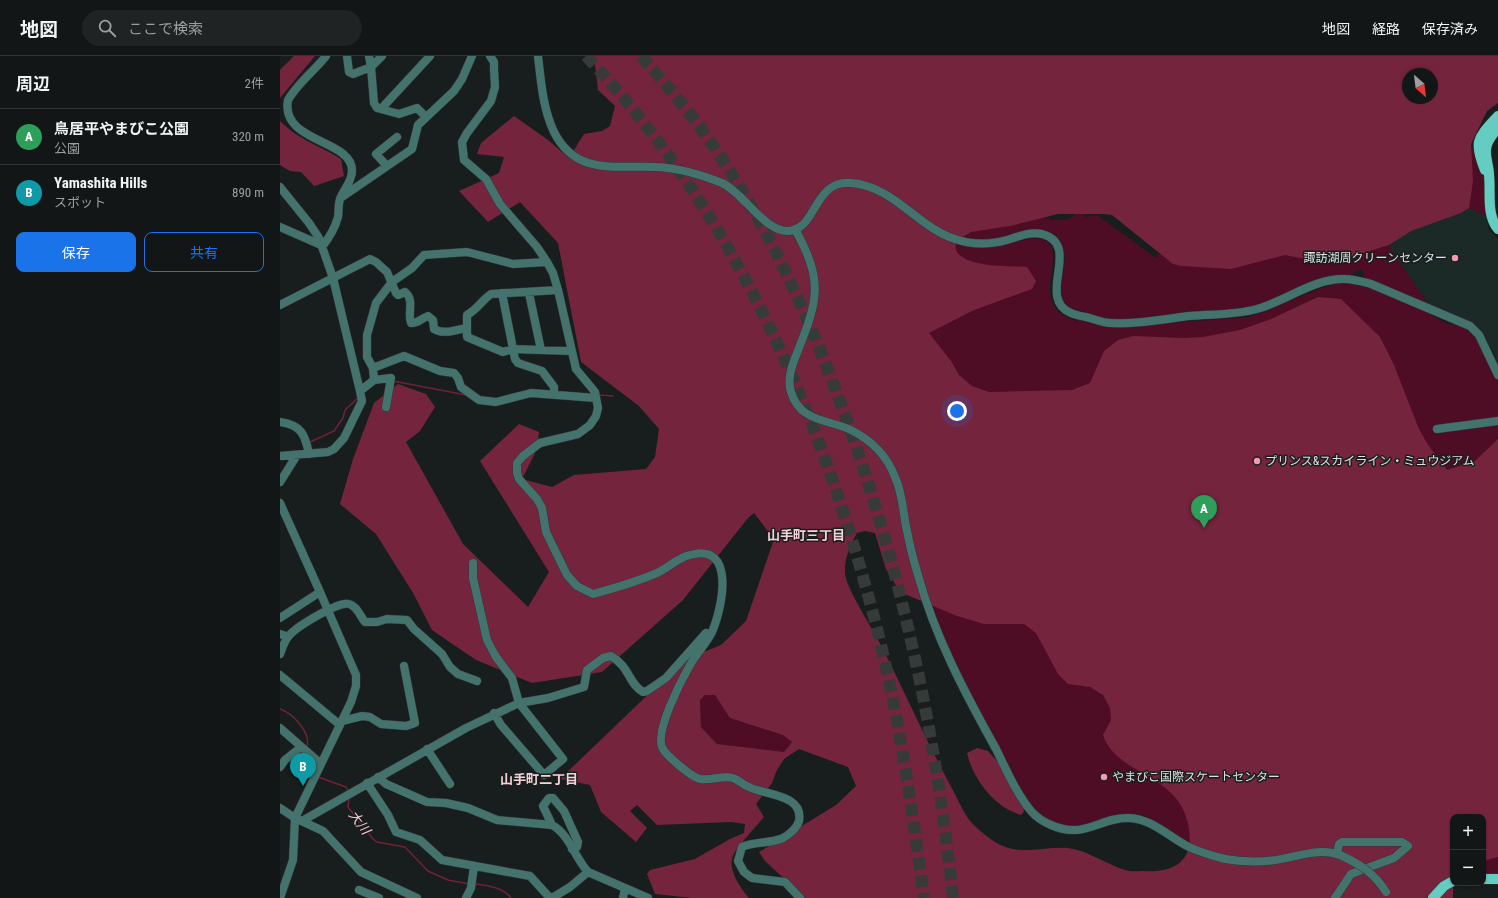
<!DOCTYPE html>
<html lang="ja">
<head>
<meta charset="utf-8">
<style>
  body { margin:0; font-family:"Roboto Condensed","Noto Sans JP",sans-serif; background:#1f2323; color:#f1f3f6 }
  .controls { position:absolute; right:12px; bottom:12px; display:grid; overflow:hidden; border-radius:8px; box-shadow:0 1px 3px #0004 }
  .controls button { width:36px; height:36px; display:grid; place-items:center; padding:0; border:0; border-bottom:1px solid #313535; background:#121616; color:#f1f3f6; font:20px sans-serif }
  .compass { position:absolute; left:1122px; top:12px; width:36px; height:36px; border-radius:50%; background:#121616; box-shadow:0 1px 3px #0004; rotate:152deg }
  .you { position:absolute; left:677px; top:355px; width:14px; height:14px; margin:-10px; border:3px solid #fff; border-radius:50%; background:#1a73e8; box-shadow:0 0 0 6px #1a73e833 }
  .badge { display:grid; place-items:center; width:26px; height:26px; border-radius:50%; background:#1a73e8; color:#fff; font-size:13px; font-weight:700 }
  .pin { position:absolute; translate:-50% -33px; filter:drop-shadow(0 1px 2px #0008) }
  .pin::after { content:''; position:absolute; top:21px; width:14px; height:12px; background:inherit; clip-path:polygon(0 0,100% 0,50% 100%) }
  .list { margin:0; padding:0; list-style:none }
  h2 { display:flex; justify-content:space-between; align-items:center; height:52px; margin:0; padding:0 16px; font-size:17px }
  h2 small { font-size:13px; font-weight:400; color:#9c9fa1 }
  .list li { display:grid; grid-template-columns:26px 1fr auto; gap:12px; align-items:center; box-sizing:border-box; height:56px; padding:0 16px; border-top:1px solid #313535 }
  .list b { display:block; font-size:15px; white-space:nowrap }
  .list p { margin:0; font-size:13px; white-space:nowrap; color:#9c9fa1 }
  .list em { font-size:13px; font-style:normal; color:#9c9fa1 }
  .actions { display:flex; gap:8px; padding:12px 16px }
  .actions a { flex:1; padding:9px 0; border:1px solid #1a73e8; border-radius:8px; text-align:center; font-size:14px; color:#1a73e8 }
  .actions .main { background:#1a73e8; color:#fff }
  .icon { flex:none; width:22px; height:22px; fill:none; stroke:currentColor; stroke-width:2; stroke-linecap:round; stroke-linejoin:round }
  .map { position:relative; flex:none; width:1218px; height:842px; overflow:hidden }
  header { display:flex; align-items:center; gap:24px; box-sizing:border-box; height:56px; padding:0 20px; background:#121616; border-bottom:1px solid #313535 }
  header strong { font-size:19px }
  nav { display:flex; gap:22px; margin-inline-start:auto; font-size:14px }
  .search { width:280px; height:36px; background:#1f2323; display:flex; align-items:center; gap:10px; box-sizing:border-box; padding:0 14px; border-radius:22px; color:#9c9fa1; font-size:15px }
  main { display:flex }
  aside { flex:1; background:#121616 }
  .map>svg:first-child { display:block }
  .built { fill:#1b2927 }
  .green { fill:#4f0c25 }
  .forest { fill:#75243e; fill-rule:evenodd }
  .lines { fill:none; stroke-linecap:round; stroke-linejoin:round }
  .stream { stroke:#71203b; stroke-width:1.5 }
  .highway-tunnel { stroke:#363b3a; stroke-width:12; stroke-dasharray:12 6; stroke-linecap:butt }
  .minor-casing { stroke:#343938; stroke-width:9 }
  .major-casing { stroke:#343938; stroke-width:11 }
  .minor { stroke:#44736d; stroke-width:8 }
  .major { stroke:#64ccc0; stroke-width:10 }
  .minor-bridge-casing { stroke:#343938; stroke-width:9; stroke-linecap:butt }
  .minor-bridge { stroke:#44736d; stroke-width:8 }
  .poi-dot { fill:#f29aaf; stroke:#181e1d; stroke-width:1.5 }
  .labels { text-anchor:middle; stroke-width:3; stroke-linejoin:round; paint-order:stroke }
  .poi-label { font-size:12px; fill:#dde2e1; stroke:#181e1d; text-anchor:start }
  .neighbourhood-label { font-size:13px; font-weight:bold; fill:#f4d1d8; stroke:#181e1d }
  .water-label { font-size:13px; font-style:italic; fill:#f8c6d1; stroke:#181e1d }
</style>
</head>
<body>
<header>
<strong>地図</strong>
<div class="search"><svg class="icon" aria-label="search" viewBox="0 0 24 24"><circle cx="10" cy="10" r="6"/><path d="M15 15l6 6"/></svg>ここで検索</div>
<nav><a>地図</a><a>経路</a><a>保存済み</a></nav>
</header>
<main>
<aside>
<h2>周辺<small>2件</small></h2>
<ul class="list">
<li><span class="badge" style="background:#2e9e5b">A</span><div><b>鳥居平やまびこ公園</b><p>公園</p></div><em>320 m</em></li>
<li><span class="badge" style="background:#0f9aa8">B</span><div><b>Yamashita Hills</b><p>スポット</p></div><em>890 m</em></li>
</ul>
<div class="actions"><a class="main">保存</a><a>共有</a></div>
</aside>
<div class="map">
<svg width="1218" height="842" viewBox="0 0 1218 842">
  <rect width="100%" height="100%" fill="#181e1d"/>
  <path class="built" d="M1173 143 1206 160 1209 174 1218 183V309L1214 297 1196 271 1183 262 1148 248 1106 186Z"/>
  <path class="green" d="M1178 88 1193 92C1195 100 1199 105 1202 113 1208 126 1207 146 1206 160L1173 144 1106 186 1148 248 1082 222 1084 218 1081 213 1070 219 1045 221 977 250 964 253 834 265 789 251 783 244 781 231 785 204 784 195 777 182 771 177 753 173 720 182 704 184 676 180 750 158 772 164H784L793 161 799 153 806 161 817 159 876 202 909 155Z
    M753 182C803 184 737 248 797 265L801 263 827 269 829 272 968 261C994 255 1047 224 1069 227 1085 229 1136 249 1149 257 1160 264 1168 271 1182 269L1201 287 1218 325V818L1203 817V761H1173L1146 842 912 788 864 759 843 758 810 769 786 771 775 768 759 758 746 741 735 721 676 612 644 526 514 317 669 187 707 192Z
    M435 638 451 662 503 679 512 686 504 696 437 688 421 671 420 644 425 639Z"/>
  <path class="forest" d="M14 0H35L0 42V14Z
    M314 0H1218V47L1207 55 1191 88 1193 125 1189 152 1181 157 1131 175 1109 189 1058 205 1040 206 1005 199 951 213 901 210 893 208 832 159 823 158H778L730 170 691 176 676 185C676 188 675 192 676 194 684 212 731 210 747 211L756 225 752 233 694 254 649 277 671 305 679 319 692 330 709 336 792 334 810 327 824 295 838 284 853 280 904 282 923 281 960 274 991 263 1038 241 1061 243 1100 281 1114 309 1139 373 1148 389 1167 414 1195 405 1218 383V801L1203 805V761H1173V842H525L485 805 479 796 556 749 576 730 568 711 519 693 504 703 497 714 492 727 476 748 484 761C477 770 457 790 453 800 447 813 461 833 469 842H412L375 838 367 818 370 814 415 803 450 783 464 777 465 768 451 766 377 769 357 749 350 755 367 772 356 786 321 756 310 729 280 723 404 604 441 589 466 565 494 483 474 457 468 462 403 544 322 616 252 627 196 604 152 574 133 537 96 478 60 448 73 403 94 347 118 328 146 338 155 351 140 375 126 386 183 488 248 551 269 516 200 405 239 368 259 376 257 393 242 423 272 431 294 419 366 413 375 401 379 373 359 350 301 306 278 187 240 146 208 166 179 135 219 117 224 101 197 98 201 87 234 60 268 84 289 102 304 78 322 75 330 70 335 50 318 34ZM1128 18H1152V42H1128ZM585 475 595 477 606 513 620 536 677 560 704 568H744L756 577 778 618 788 628 810 631 823 639 830 652 831 664 823 679C837 721 901 716 909 773 914 806 893 817 863 815 858 815 851 816 845 814 826 808 809 795 788 792 761 790 738 802 712 784 705 779 695 771 690 765 682 754 676 739 669 727 646 684 626 639 604 595 596 578 567 534 565 518 564 503 570 489 577 477ZM425 639H435L450 662 503 679 512 686 504 696 437 688 421 671 420 644Z
    M0 65C20 85 39 89 61 103L64 120 34 130 21 116 10 115 0 109Z
    M697 692 708 695 720 708 743 746 744 755 741 759C714 751 693 723 687 697Z"/>
  <g class="lines">
    <path class="stream" d="M113 325 186 339
      M319 339 333 340
      M30 386 54 375 63 362 65 354 79 341
      M0 653C12 657 31 676 27 690
      M29 702 34 717
      M38 721 66 731 68 735
      M69 742 68 751 93 783 97 786 125 791 148 815 168 824 189 828
      M195 828C208 830 223 831 231 842"/>
    <path class="highway-tunnel" d="M306 0C451 152 537 349 591 550 617 645 631 745 644 842
      M361 0C385 27 409 55 430 85 488 168 529 261 564 356 621 513 656 676 673 842"/>
    <defs>
      <path id="minor" d="M67 0 69 16 73 18 91 11 94 47 97 52 119 58 137 52 146 61
        M89 0 91 11
        M210 0 214 6V13L215 31 211 45 187 77 182 86 184 104 206 123 220 148 257 191 267 206 273 217 278 234 296 313 315 336 318 352 316 360 310 369 298 378 260 387 243 400 237 407V417L239 423 257 443 262 452 266 476 287 519 297 530 313 538C335 532 357 526 379 516 389 511 399 501 410 499 457 486 442 553 432 576 426 588 417 597 410 609 402 623 373 678 383 693 387 700 411 721 420 723 431 725 442 719 453 722 459 724 463 729 469 731 484 739 524 738 519 765 517 772 509 779 503 782 490 788 475 785 462 791L458 805 464 816 472 822 505 826 520 842
        M258 0C261 26 263 53 274 76 296 120 336 109 376 111 397 112 422 119 442 127 464 137 484 176 509 175 537 173 533 124 571 127 614 130 637 171 675 183 692 189 709 189 727 184 738 181 749 175 762 178 803 189 755 242 791 257 795 259 801 260 806 261 814 263 823 267 831 267 853 269 886 263 909 260 931 258 956 259 977 253 1006 245 1034 222 1065 223 1074 223 1083 226 1091 228L1190 270 1199 279 1218 319
        M91 11 102 0
        M101 53 150 0
        M107 110 96 98 117 81
        M0 131 29 167 39 182 53 222 80 335 82 345 64 382 54 393 48 396 0 400
        M62 141 132 93 138 69 174 35 182 23 192 0
        M0 171 41 189
        M515 173C544 226 538 244 517 297 512 309 507 323 511 336 520 366 547 363 571 374 591 384 607 400 615 421 622 436 623 454 626 470 629 486 633 503 638 519 655 581 685 637 716 693 726 713 736 737 751 755 756 761 764 766 771 769 804 784 820 761 849 762 872 763 888 780 907 790 919 796 933 800 945 803 962 806 979 806 996 804 1017 801 1039 791 1060 799
        M42 191C49 182 55 172 58 161 59 155 58 149 60 143 63 134 72 126 72 115 73 83 0 87 8 44 17 28 35 14 46 0
        M278 234 211 238C201 245 199 252 187 259V281L223 296 232 293 291 295
        M222 237 235 303 238 307 262 315 274 331V338
        M249 237 261 294
        M0 249 90 203 96 206 107 216 116 237 118 239 125 236C135 244 127 257 131 267 137 268 142 262 148 260L153 264 154 273C164 279 175 274 186 272
        M93 312 124 300 160 315 174 317 178 322 181 331 199 344 216 346 251 337 316 342
        M94 324 111 322 106 351
        M80 335 94 324 93 312 87 301V279L96 247 112 226 132 212 144 199 187 196 233 208 267 206
        M0 366C21 369 25 378 29 398
        M1157 373 1218 365
        M0 426 17 399
        M0 447 40 536 0 562
        M0 578 8 581
        M0 598C2 593 4 586 8 581 14 572 58 545 69 548 77 550 80 560 85 566H97L107 563 127 564 134 573 162 598 170 611 178 618 197 625
        M0 619 60 669
        M214 657 221 669 264 719 283 703 239 647 268 642 304 631 307 614 323 602 331 600C350 611 348 627 363 636L367 635 386 622 426 577
        M62 665 82 660 90 661 101 668 126 670 135 667 124 610
        M0 672 41 708
        M147 693 170 728
        M0 711 5 704 21 691
        M98 721 106 728 147 746 166 747 188 752 217 764 272 769C289 778 295 802 308 816L368 842
        M87 727 108 759 116 776 140 784 162 804 250 820 270 842
        M0 752 15 762 43 775 81 816 137 842
        M22 765 186 672 239 647 232 622 216 601 207 584 193 522V507
        M272 769 263 750 269 742H273L284 755 298 786 297 791 292 793
        M79 834 99 842
        M0 842 13 804 15 762 71 646 76 630V619L40 536
        M186 842 191 832 194 810
        M272 842 290 831 308 816
        M343 842 345 832
        M1055 842 1071 818 1114 802 1128 790 1122 786H1062L1059 788 1057 798"/>
      <path id="major" d="M1218 72C1213 78 1206 85 1206 94 1205 102 1209 110 1209 119 1211 136 1206 159 1218 173
        M1205 114C1193 85 1198 82 1218 60
        M1203 823H1218
        M1153 842 1164 830 1173 825"/>
    </defs>
    <use href="#minor" class="minor-casing"/>
    <use href="#major" class="major-casing"/>
    <use href="#minor" class="minor"/>
    <use href="#major" class="major"/>
    <defs>
      <path id="minor-bridge" d="M1060 799C1080 808 1095 818 1106 836"/>
    </defs>
    <use href="#minor-bridge" class="minor-bridge-casing"/>
    <use href="#minor-bridge" class="minor-bridge"/>
  </g>
  <g class="poi-dot">
    <circle cx="1175" cy="202" r="4"/>
    <circle cx="977" cy="405" r="4"/>
    <circle cx="824" cy="721" r="4"/>
  </g>
  <g class="labels">
    <g class="poi-label">
      <text x="1167" y="206" text-anchor="end">諏訪湖周クリーンセンター</text>
      <text x="985" y="409">プリンス&amp;スカイライン・ミュウジアム</text>
      <text x="832" y="725">やまびこ国際スケートセンター</text>
    </g>
    <g class="neighbourhood-label">
      <text x="526" y="484">山手町三丁目</text>
      <text x="259" y="728">山手町二丁目</text>
    </g>
    <g class="water-label">
      <text transform="translate(80 766) rotate(53)" y="5">大川</text>
    </g>
  </g>
</svg>
<div class="controls">
<button>+</button>
<button>−</button>
</div>
<svg class="compass" viewBox="-18 -18 36 36"><path d="M0-13l5 13h-10z" fill="#e53935"/><path d="M0 13l5-13h-10z" fill="#9c9fa1"/></svg>
<div class="you"></div>
<div class="pin badge" style="left:924px;top:472px;background:#2e9e5b">A</div>
<div class="pin badge" style="left:23px;top:730px;background:#0f9aa8">B</div>
</div>
</main>
</body>
</html>
